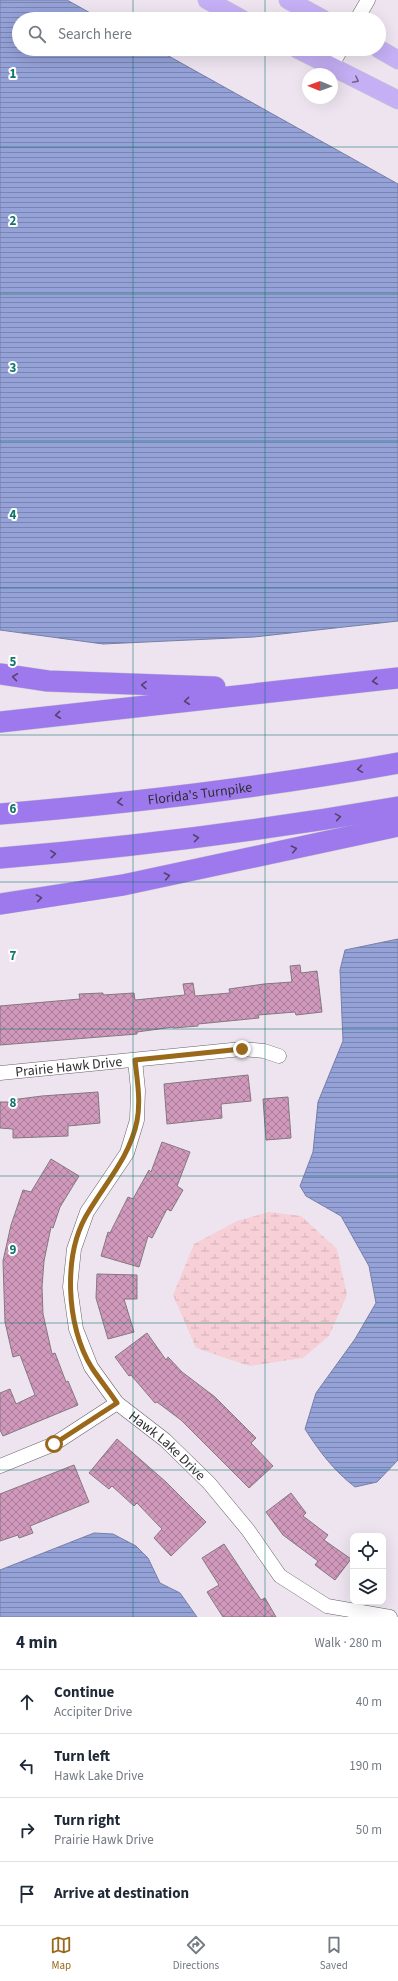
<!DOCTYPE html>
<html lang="en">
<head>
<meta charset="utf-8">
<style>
  body { margin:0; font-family:"Source Sans 3",sans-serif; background:#f2f2f3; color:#1f2937 }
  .controls { position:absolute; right:12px; bottom:12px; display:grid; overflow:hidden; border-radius:8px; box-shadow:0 4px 16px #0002 }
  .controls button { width:36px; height:36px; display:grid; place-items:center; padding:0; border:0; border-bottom:1px solid #e0e1e3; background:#fff; color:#1f2937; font:20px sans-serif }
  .compass { position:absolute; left:302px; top:68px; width:36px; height:36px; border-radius:50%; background:#fff; box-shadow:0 4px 16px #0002; rotate:271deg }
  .stop { position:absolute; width:12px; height:12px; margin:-9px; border:3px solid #99681b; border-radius:50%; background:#fff }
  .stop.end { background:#99681b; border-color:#fff; box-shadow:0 1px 4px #0008 }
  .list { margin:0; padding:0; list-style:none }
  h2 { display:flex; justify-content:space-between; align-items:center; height:52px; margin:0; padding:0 16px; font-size:17px }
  h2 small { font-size:13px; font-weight:400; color:#747a83 }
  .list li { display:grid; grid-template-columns:26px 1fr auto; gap:12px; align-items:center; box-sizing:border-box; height:64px; padding:0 16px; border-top:1px solid #e0e1e3 }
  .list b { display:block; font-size:15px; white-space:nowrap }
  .list p { margin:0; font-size:13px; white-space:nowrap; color:#747a83 }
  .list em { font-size:13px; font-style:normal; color:#747a83 }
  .icon { flex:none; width:22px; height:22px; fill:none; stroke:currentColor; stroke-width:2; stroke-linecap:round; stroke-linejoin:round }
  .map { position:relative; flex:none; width:398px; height:1617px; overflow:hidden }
  .search { position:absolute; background:#fff; box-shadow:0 4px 16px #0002; left:12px; right:12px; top:12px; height:44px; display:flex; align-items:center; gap:10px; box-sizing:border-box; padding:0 14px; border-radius:22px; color:#747a83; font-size:15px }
  .sheet { height:308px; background:#fff }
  nav { display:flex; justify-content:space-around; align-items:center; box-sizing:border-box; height:56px; border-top:1px solid #e0e1e3; background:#fff; font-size:11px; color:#747a83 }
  nav a { display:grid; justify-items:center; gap:2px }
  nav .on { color:#99681b }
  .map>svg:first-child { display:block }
  .wetland { fill:url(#wetland-marsh) }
  .water { fill:url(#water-rules); stroke:#777fa6 }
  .building { fill:url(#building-cross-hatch); stroke:#84787f }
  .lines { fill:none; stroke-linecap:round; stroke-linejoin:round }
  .minor-casing { stroke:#68616a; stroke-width:15 }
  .major-casing { stroke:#c9c9ca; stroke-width:19 }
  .highway-casing { stroke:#c9c9ca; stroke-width:22 }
  .minor { stroke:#fff; stroke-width:14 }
  .major { stroke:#c5aff5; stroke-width:18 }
  .highway { stroke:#9e79ee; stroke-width:21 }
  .oneway { stroke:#74688a }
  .oneway2 { stroke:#52446a }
  .route { stroke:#99681b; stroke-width:5 }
  .grid { fill:none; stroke:#0f766e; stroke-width:1; stroke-opacity:0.55 }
  .labels { text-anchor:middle; stroke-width:4; stroke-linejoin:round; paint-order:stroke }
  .street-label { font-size:14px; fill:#312e32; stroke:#fff }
  .grid-label { font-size:13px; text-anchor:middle; font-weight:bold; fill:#0f766e; stroke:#fff; stroke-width:4; stroke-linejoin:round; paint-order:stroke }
</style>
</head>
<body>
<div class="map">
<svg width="398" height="1617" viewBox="0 0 398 1617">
  <defs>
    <pattern id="wetland-marsh" width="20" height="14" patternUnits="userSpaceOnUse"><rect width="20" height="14" fill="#f7cfd7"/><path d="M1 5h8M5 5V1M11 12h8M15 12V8" fill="none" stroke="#d4b2b9"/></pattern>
    <pattern id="water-rules" width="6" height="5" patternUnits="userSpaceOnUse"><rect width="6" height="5" fill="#95a2d8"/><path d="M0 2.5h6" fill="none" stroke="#7a84b0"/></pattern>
    <pattern id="building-cross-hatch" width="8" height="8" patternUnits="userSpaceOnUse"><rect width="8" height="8" fill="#d099bb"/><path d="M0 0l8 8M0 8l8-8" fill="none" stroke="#a97d99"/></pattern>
  </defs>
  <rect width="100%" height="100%" fill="#ede4ef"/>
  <path class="wetland" d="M269 1212 301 1216 337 1249 347 1295 329 1336 303 1358 249 1366 196 1348 173 1295 194 1244 237 1221Z"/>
  <path class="water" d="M0 0H67L101 19H19V49H156L398 184V621L254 637 103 644 0 630Z
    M398 939V1460L377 1482 355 1487C334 1471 319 1451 305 1429L316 1393 355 1339 376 1303 369 1266 341 1216 306 1196 300 1186 313 1152 318 1102 343 1041 340 970 345 950Z
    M94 1533 113 1534 136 1546 148 1558 160 1583 180 1593 197 1617H0V1570Z"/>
  <path class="building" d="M300 965 301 973 317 971 322 1012 296 1015 295 1012 258 1015 259 1018 198 1024V1026L173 1028V1027L137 1032V1034L0 1045V1006L80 999 79 994 103 993V995L134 993 135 1000 185 995 183 984 193 983 195 996 230 993 229 989 264 984 292 982 290 966Z
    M248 1075 251 1101 221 1104 222 1118 167 1124 164 1084Z
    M98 1092 100 1123 68 1126V1136L13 1138V1129L0 1128V1102H11V1100L42 1096Z
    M288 1097 291 1138 266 1140 263 1099Z
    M162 1142 190 1152 177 1186 183 1190 171 1211 167 1209 152 1238 148 1236 139 1267 101 1256 108 1232 110 1233 128 1197 133 1199 149 1170 151 1172Z
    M51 1159 79 1176 60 1207 53 1228 51 1227 44 1261 42 1287 43 1314 52 1354 55 1353 66 1382 68 1381 78 1405 3 1436 0 1430V1393L10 1389 16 1404 35 1395 20 1355 13 1357 5 1322 3 1261 11 1225 23 1190 31 1192Z
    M97 1274 137 1275V1299H124L134 1332 108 1339 96 1298Z
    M147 1333 166 1360 168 1357 182 1372 215 1397 256 1438 251 1443 273 1466 249 1488 181 1420 157 1402 155 1403 131 1375 129 1376 115 1357Z
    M117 1439 166 1482 206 1522 171 1556 154 1538 162 1529 137 1503 134 1506 112 1486 109 1489 89 1473Z
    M74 1465 89 1502 30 1526 33 1533 19 1538 18 1535 0 1541V1494Z
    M291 1493 306 1513 303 1516 328 1535 324 1540 351 1559 335 1580 315 1565 318 1561 283 1535 266 1512Z
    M224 1544 261 1600 265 1598 276 1617H223L207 1592 219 1585 202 1558Z"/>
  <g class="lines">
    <defs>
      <g id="minor">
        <path d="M357 19 368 0"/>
        <path d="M331 67 341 49"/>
        <path id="s1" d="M135 1060 138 1090 137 1120 127 1153 87 1212 74 1249 70 1287 76 1329 91 1367 117 1403 165 1440 209 1483 248 1530 280 1576 327 1606 390 1617"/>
        <path id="s2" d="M0 1073 242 1049 264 1051 279 1056"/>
        <path d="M0 1466 54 1444 117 1403"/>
      </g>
      <path id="major" d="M207 0 242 19
        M288 0 323 19
        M297 49 398 100
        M379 49 398 60"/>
      <g id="highway">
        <path d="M0 674 48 681 215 687"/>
        <path d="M0 722 398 678"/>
        <path id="s3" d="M0 814C133 803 267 787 398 763"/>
        <path d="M0 858C134 847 266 830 398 807"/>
        <path d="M0 904 123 885 398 826"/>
      </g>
    </defs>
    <use href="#minor" class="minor-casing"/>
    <use href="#major" class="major-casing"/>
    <use href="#highway" class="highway-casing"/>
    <use href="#minor" class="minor"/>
    <use href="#major" class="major"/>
    <use href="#highway" class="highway"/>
  </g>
  <defs><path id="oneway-chevron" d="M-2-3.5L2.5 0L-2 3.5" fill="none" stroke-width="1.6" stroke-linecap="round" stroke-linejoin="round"/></defs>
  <use class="oneway" href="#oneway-chevron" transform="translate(356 80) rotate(27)"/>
  <g class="oneway2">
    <use href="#oneway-chevron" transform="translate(15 677) rotate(-172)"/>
    <use href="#oneway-chevron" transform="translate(375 681) rotate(174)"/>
    <use href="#oneway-chevron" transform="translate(144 685) rotate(-178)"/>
    <use href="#oneway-chevron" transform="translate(187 701) rotate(174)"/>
    <use href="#oneway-chevron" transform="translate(58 715) rotate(174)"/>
    <use href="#oneway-chevron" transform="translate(360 769) rotate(172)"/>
    <use href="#oneway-chevron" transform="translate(120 802) rotate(173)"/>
    <use href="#oneway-chevron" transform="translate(338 817) rotate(-9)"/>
    <use href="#oneway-chevron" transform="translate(196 838) rotate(-7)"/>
    <use href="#oneway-chevron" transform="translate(294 849) rotate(-12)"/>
    <use href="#oneway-chevron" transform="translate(53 854) rotate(-5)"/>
    <use href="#oneway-chevron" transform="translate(167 876) rotate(-12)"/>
    <use href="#oneway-chevron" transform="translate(39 898) rotate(-9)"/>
  </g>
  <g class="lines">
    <path class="route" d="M54 1444 117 1403C109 1391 100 1380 92 1368 66 1327 62 1253 89 1211 107 1181 130 1156 137 1121 141 1101 137 1079 135 1060L242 1049"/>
  </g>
  <path class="grid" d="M133 0V19M265 0V19M133 49V1617M265 49V1617M0 147H398M0 294H398M0 441H398M0 588H398M0 735H398M0 882H398M0 1029H398M0 1176H398M0 1323H398M0 1470H398"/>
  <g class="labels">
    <g class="street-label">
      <text dy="5" stroke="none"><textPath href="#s3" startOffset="201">Florida's Turnpike</textPath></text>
      <text dy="5" stroke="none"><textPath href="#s2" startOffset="69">Prairie Hawk Drive</textPath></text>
      <text dy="5" stroke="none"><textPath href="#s1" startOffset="437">Hawk Lake Drive</textPath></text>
    </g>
  </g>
  <g class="grid-label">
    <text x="13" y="78">1</text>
    <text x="13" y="225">2</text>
    <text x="13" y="372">3</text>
    <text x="13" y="519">4</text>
    <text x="13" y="666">5</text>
    <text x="13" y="813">6</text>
    <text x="13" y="960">7</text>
    <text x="13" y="1107">8</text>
    <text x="13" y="1254">9</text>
  </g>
</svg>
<div class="controls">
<button><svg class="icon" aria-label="locate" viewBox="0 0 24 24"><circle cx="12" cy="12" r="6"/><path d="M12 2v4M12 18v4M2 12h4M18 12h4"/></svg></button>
<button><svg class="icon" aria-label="layers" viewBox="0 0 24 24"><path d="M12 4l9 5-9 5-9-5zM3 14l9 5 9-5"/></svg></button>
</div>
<svg class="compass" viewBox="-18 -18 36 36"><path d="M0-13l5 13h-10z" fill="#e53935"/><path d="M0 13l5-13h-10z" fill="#747a83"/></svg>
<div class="stop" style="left:54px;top:1444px"></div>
<div class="stop end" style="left:242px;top:1049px"></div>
<div class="search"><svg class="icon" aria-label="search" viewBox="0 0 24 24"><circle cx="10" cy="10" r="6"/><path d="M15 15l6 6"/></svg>Search here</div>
</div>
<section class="sheet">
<h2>4 min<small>Walk · 280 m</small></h2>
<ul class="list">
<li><svg class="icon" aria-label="ahead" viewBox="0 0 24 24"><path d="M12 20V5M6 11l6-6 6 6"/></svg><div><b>Continue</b><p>Accipiter Drive</p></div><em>40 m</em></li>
<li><svg class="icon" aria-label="left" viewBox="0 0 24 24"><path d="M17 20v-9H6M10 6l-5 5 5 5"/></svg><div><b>Turn left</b><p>Hawk Lake Drive</p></div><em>190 m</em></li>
<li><svg class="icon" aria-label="right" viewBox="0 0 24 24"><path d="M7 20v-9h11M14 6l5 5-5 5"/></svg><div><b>Turn right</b><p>Prairie Hawk Drive</p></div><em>50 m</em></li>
<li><svg class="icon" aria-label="arrive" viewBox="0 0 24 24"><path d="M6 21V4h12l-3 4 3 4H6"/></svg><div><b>Arrive at destination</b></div></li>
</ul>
</section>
<nav>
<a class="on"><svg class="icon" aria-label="map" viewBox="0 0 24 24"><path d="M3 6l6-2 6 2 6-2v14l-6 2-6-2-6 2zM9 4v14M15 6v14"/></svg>Map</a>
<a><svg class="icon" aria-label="directions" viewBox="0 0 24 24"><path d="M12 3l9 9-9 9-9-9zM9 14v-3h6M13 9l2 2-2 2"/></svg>Directions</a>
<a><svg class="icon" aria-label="saved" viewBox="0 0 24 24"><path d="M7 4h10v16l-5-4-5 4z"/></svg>Saved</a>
</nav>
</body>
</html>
